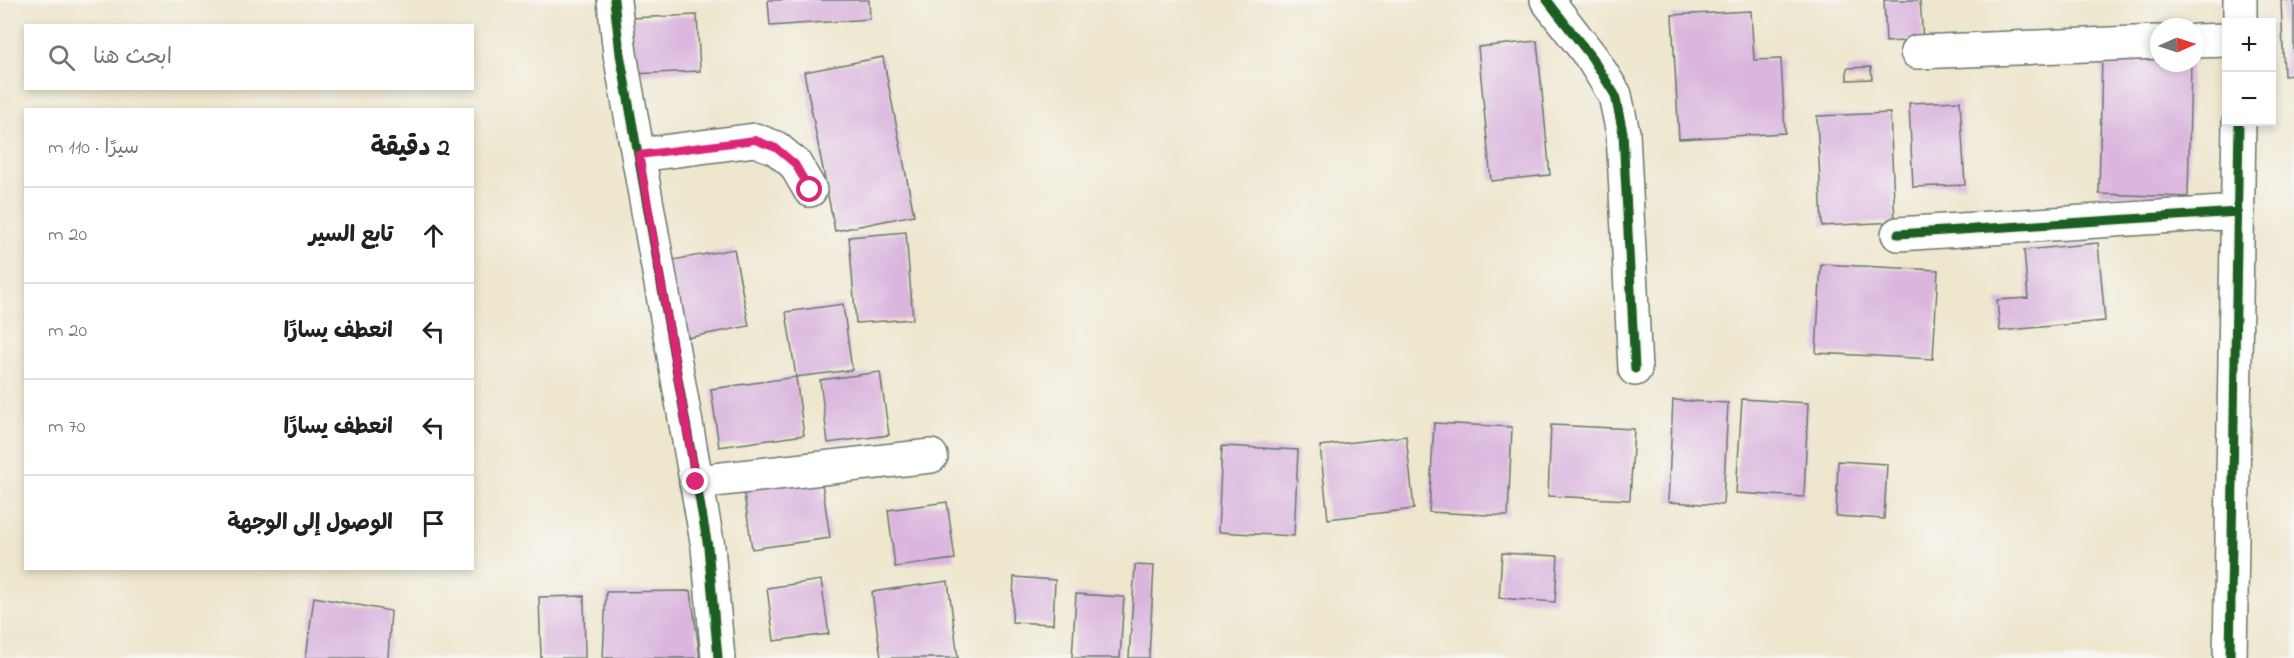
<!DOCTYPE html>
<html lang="ar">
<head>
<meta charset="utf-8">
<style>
  body { margin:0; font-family:"Indie Flower","Playpen Sans Arabic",sans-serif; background:#f2f2f2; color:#202124; direction:rtl }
  .controls { position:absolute; right:18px; top:18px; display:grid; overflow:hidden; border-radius:0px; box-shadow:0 3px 9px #0003 }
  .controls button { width:54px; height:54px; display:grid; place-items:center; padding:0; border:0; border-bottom:2px solid #e0e0e0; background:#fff; color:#202124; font:30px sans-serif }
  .compass { position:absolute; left:2150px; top:18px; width:54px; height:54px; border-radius:50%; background:#fff; box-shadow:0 3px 9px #0003; rotate:87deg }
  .stop { position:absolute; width:18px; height:18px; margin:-14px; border:4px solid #db2777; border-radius:50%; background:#fff }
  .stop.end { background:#db2777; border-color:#fff; box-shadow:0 2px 6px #0008 }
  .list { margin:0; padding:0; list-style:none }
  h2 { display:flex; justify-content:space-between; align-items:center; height:78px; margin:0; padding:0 24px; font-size:26px }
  h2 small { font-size:20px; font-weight:400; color:#757577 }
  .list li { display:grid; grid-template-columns:39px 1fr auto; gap:18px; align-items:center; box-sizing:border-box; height:96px; padding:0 24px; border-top:2px solid #e0e0e0 }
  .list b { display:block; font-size:22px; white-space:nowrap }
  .list em { font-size:20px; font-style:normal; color:#757577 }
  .icon { flex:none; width:33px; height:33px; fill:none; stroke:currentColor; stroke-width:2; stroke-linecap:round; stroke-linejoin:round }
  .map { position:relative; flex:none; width:2294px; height:658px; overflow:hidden; direction:ltr }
  .search { position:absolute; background:#fff; box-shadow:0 3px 9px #0003; left:24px; top:24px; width:450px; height:66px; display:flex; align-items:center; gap:15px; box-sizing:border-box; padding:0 21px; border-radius:0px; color:#757577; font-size:22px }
  .panel { position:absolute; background:#fff; box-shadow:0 3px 9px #0003; left:24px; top:108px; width:450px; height:462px; border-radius:0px; direction:rtl }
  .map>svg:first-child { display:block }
  .building { fill:#dab5de }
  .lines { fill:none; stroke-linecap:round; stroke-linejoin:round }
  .street-casing { stroke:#67786a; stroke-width:36 }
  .street { stroke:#fff; stroke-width:33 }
  .cycleway-casing { stroke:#f6f6f2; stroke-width:13 }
  .cycleway { stroke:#1b5e20; stroke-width:9 }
  .route { stroke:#db2777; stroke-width:8 }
</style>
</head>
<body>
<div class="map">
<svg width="2294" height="658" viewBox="0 0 2294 658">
  <rect width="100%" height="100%" fill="#f6f6f2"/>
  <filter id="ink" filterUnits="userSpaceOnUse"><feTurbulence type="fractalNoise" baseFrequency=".0167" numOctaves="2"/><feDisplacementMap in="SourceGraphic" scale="12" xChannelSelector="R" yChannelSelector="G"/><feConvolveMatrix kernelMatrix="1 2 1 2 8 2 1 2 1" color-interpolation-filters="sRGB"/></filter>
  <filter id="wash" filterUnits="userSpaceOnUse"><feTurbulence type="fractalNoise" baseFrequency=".008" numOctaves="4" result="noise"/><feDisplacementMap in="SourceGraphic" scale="24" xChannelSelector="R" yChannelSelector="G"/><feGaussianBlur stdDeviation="1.35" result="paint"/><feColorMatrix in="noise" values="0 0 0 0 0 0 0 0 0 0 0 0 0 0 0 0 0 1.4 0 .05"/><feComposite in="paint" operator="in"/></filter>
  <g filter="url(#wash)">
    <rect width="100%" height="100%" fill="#eee6cd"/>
    <g id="blocks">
      <path class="building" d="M768 0H869L870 19 770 26Z
        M1884 0H1920L1923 40 1886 42Z
        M2281 0H2294V75L2284 76Z
        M1751 11 1754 60 1781 59 1785 133 1679 139 1672 15Z
        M697 15 700 71 632 74 630 18Z
        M1537 41 1550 175 1491 181 1478 47Z
        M2102 54 2159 55V63H2191L2188 197 2099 194Z
        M883 57 914 215 835 231 804 72Z
        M1871 67 1872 79 1847 80V68Z
        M1960 101 1965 185 1913 187 1909 103Z
        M1890 113 1895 222 1822 226 1817 116Z
        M906 232 913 319 856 323 849 237Z
        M2098 243 2105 321 2000 331 1997 300 2028 298 2024 250Z
        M734 249 749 326 681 339 667 261Z
        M1821 264 1938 270 1933 359 1816 353Z
        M843 304 852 370 796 377 786 312Z
        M880 372 889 435 828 443 820 380Z
        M796 377 804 435 719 447 711 389Z
        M1742 399 1808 403 1804 497 1736 493Z
        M1673 400 1728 403 1723 505 1668 502Z
        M1434 423 1512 427 1508 516 1429 512Z
        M1551 425 1634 429 1630 500 1548 496Z
        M1406 436 1414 509 1328 519 1320 446Z
        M1222 446 1298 450 1294 536 1218 532Z
        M1838 461 1887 464 1884 519 1836 516Z
        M821 476 830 538 752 549 743 486Z
        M947 502 955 559 895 567 888 510Z
        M1502 553 1558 556 1555 602 1499 598Z
        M1135 565 1154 566 1149 658H1129Z
        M1014 577 1055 580 1053 624 1012 622Z
        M821 580 829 634 774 641 767 588Z
        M948 581 958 658H881L872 592Z
        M691 591 700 658H603L606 592Z
        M1076 594 1124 597 1120 658H1072Z
        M584 596 585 658H541L539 597Z
        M314 597 391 611 388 658H306Z"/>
    </g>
  </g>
  <g filter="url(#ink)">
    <use href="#blocks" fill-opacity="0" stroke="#67786a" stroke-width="1.5"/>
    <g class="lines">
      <defs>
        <path id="street" d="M614 0 620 54 708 547 718 658
          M1547 0 1592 58 1615 95 1623 133 1635 369
          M2240 22V0
          M2195 41 2226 40
          M1917 52 2159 42
          M639 155 755 140 776 148 795 164 810 190
          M1898 234 2238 212
          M696 482 931 456
          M2230 658 2239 122"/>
      </defs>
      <use href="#street" class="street-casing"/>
      <use href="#street" class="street"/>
      <defs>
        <path id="cycleway" d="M614 0 620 54 708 547 718 658
          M1547 0 1592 58 1615 95 1623 133 1635 369
          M1898 234 2238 212
          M2230 658 2239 122"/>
      </defs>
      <use href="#cycleway" class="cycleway-casing"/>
      <use href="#cycleway" class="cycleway"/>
    </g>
  </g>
  <g class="lines" filter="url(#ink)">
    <path class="route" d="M696 482 639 155 755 140 776 148 795 164 810 190"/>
  </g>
</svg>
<div class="controls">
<button>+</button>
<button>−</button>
</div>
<svg class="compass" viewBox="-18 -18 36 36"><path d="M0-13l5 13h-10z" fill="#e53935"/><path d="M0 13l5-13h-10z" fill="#757577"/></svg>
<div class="stop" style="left:810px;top:190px"></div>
<div class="stop end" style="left:696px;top:482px"></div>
<div class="search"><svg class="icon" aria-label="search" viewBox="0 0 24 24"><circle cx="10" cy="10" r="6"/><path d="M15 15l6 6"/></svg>ابحث هنا</div>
<section class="panel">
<h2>2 دقيقة<small>سيرًا · 110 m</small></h2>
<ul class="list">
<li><svg class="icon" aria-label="ahead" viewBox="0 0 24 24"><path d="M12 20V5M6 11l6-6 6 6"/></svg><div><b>تابع السير</b></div><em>20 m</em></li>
<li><svg class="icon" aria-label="left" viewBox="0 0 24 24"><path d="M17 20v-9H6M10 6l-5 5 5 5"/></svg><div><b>انعطف يسارًا</b></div><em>20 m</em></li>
<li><svg class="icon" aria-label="left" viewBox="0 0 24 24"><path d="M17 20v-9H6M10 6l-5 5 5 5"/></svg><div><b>انعطف يسارًا</b></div><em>70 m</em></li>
<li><svg class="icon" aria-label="arrive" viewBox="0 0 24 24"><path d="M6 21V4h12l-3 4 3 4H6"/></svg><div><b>الوصول إلى الوجهة</b></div></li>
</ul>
</section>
</div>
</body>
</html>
